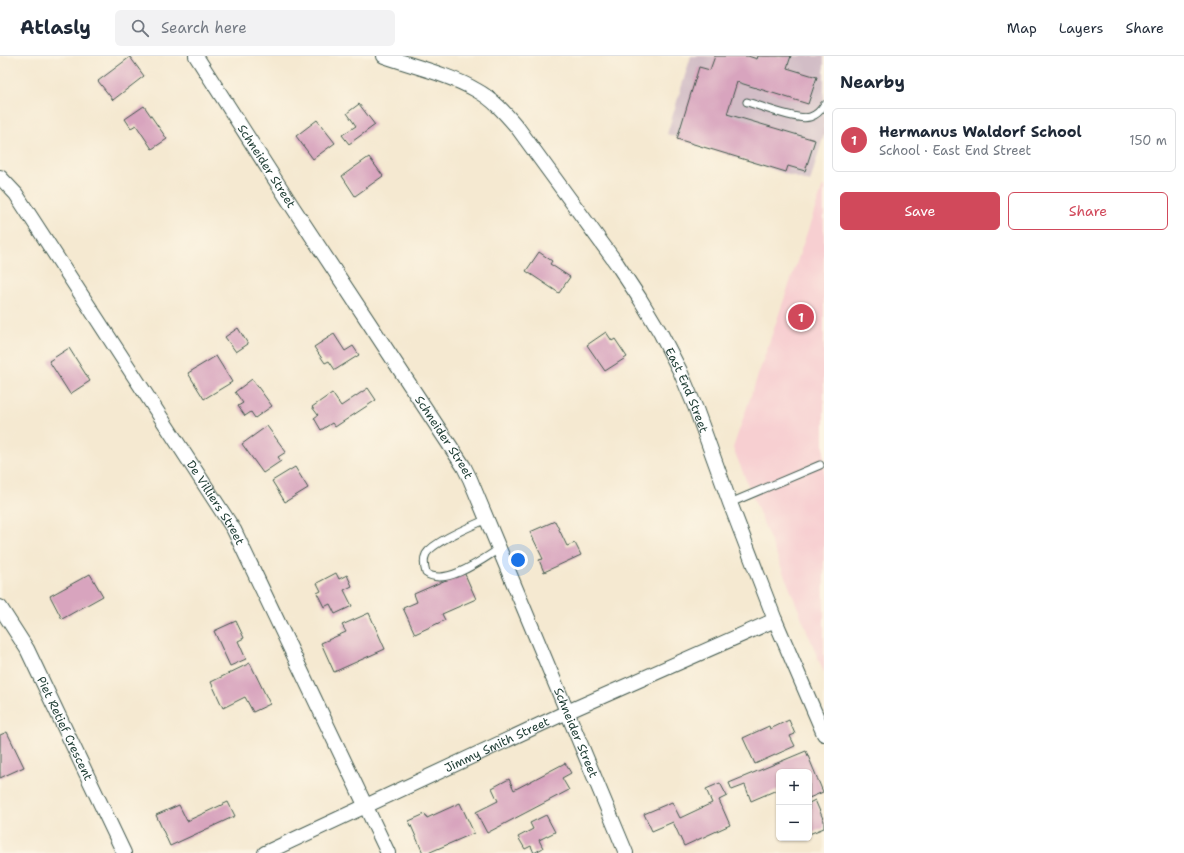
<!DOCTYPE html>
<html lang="en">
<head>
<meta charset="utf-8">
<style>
  body { margin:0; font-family:"Shantell Sans",sans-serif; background:#f2f2f3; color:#1f2937 }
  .controls { position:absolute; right:12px; bottom:12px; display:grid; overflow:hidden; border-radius:6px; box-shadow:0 1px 3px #0004 }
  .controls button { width:36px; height:36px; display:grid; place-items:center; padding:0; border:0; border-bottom:1px solid #e0e1e3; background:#fff; color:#1f2937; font:20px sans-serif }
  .you { position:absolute; left:518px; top:504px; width:14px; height:14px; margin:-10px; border:3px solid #fff; border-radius:50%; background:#1a73e8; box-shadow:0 0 0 6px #1a73e833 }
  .badge { display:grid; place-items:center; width:26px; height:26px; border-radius:50%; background:#d1495b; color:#fff; font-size:13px; font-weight:700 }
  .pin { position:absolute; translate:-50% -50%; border:2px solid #fff; box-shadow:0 1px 4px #0006 }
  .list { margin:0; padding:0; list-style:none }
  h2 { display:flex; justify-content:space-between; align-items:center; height:52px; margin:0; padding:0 16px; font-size:17px }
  h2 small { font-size:13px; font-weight:400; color:#747a83 }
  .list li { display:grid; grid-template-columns:26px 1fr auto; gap:12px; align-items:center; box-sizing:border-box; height:64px; margin:0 8px 8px; padding:0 8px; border:1px solid #e0e1e3; border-radius:6px }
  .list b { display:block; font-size:15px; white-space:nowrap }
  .list p { margin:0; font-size:13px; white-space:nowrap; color:#747a83 }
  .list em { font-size:13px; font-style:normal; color:#747a83 }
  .actions { display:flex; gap:8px; padding:12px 16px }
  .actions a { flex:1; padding:9px 0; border:1px solid #d1495b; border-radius:6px; text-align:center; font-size:14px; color:#d1495b }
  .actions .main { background:#d1495b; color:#fff }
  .icon { flex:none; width:22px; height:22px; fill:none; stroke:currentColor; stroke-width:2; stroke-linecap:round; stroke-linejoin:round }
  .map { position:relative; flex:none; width:824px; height:797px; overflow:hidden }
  header { display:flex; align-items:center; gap:24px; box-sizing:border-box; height:56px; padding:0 20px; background:#fff; border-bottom:1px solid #e0e1e3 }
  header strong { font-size:19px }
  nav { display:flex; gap:22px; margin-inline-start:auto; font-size:14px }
  .search { width:280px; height:36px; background:#f2f2f3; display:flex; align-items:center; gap:10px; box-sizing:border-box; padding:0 14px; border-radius:6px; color:#747a83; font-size:15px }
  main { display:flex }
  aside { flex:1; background:#fff }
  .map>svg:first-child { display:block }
  .built { fill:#f7cfd1 }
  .industrial { fill:#d2bdc6 }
  .building { fill:#d8a4be }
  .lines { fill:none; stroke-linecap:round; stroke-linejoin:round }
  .service-casing { stroke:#3f574c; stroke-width:9 }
  .minor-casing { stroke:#3f574c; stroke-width:16 }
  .service { stroke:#fff; stroke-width:7 }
  .minor { stroke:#fff; stroke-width:14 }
  .labels { text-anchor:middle; stroke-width:3; stroke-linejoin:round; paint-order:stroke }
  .street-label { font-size:12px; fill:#1f3d34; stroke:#fcf5e5 }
</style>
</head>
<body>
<header>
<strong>Atlasly</strong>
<div class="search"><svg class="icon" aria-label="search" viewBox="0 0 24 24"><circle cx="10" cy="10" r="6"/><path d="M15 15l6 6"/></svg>Search here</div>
<nav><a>Map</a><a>Layers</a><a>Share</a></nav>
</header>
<main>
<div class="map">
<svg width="824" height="797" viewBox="0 0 824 797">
  <rect width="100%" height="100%" fill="#fcf5e5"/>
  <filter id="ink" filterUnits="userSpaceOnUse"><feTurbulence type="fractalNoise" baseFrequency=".025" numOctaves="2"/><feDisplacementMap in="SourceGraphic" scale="8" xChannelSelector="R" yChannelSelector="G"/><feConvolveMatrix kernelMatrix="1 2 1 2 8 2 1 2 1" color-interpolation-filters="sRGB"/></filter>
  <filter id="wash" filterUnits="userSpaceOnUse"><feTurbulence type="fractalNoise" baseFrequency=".012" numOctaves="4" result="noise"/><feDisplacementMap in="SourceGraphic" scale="16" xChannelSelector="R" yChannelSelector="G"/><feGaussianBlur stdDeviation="0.9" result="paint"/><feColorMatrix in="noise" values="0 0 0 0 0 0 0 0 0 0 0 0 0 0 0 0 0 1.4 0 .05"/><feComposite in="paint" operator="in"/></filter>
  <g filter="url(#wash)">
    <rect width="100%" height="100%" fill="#f5e9d1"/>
    <path class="built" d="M823 130 824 131V617L733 392Z"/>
    <path class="industrial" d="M691 0H824V78L810 126 667 78Z"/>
    <g id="blocks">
      <path class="building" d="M715 0H748L757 3 758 0H791L787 12 817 21 808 48 737 26 727 58 815 84 805 115 788 110 786 116 677 83 699 11 710 14Z
        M130 1 144 20 113 44 98 25Z
        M359 48 375 69 349 88 342 79 356 70 347 57Z
        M144 50 167 83 152 93 136 69 131 72 125 63Z
        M317 64 335 87 313 103 296 80Z
        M369 101 383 120 355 140 342 120Z
        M539 196 552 205 550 208 570 221 559 237 526 215Z
        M238 272 248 288 236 296 225 281Z
        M606 276 612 285 615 283 627 301 605 315 587 289Z
        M334 278 345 295 353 290 359 299 335 314 329 305 325 307 314 291Z
        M69 292 90 325 70 338 49 305Z
        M216 300 232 326 204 343 188 317Z
        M252 323 272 350 255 362 251 356 245 360 238 350 243 347 235 336Z
        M368 332 376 344 335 371 332 367 321 374 314 362 318 359 312 351 332 337 341 350Z
        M267 370 286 396 278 401 281 405 263 417 242 388Z
        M295 411 308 432 285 446 272 425Z
        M555 465 567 490 575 487 581 499 544 516 539 504 543 503 530 476Z
        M464 516 476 543 442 558 445 564 415 578 403 552 417 546 414 538Z
        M336 517 339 523 347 519 352 530 344 534 352 550 335 558 330 548 324 551 317 537 321 535 317 527Z
        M90 518 103 540 62 563 50 540Z
        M369 557 385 593 334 616 321 587 346 576 342 569Z
        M236 565 244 582 238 585 246 603 230 610 214 575Z
        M250 607 270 648 253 656 245 641 223 652 211 626Z
        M789 664 795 678 790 680 795 690 755 708 743 682 769 670 770 673Z
        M7 676 24 711 0 722V679Z
        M806 695 823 736 809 742V716H779V733L751 745 745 729 732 734 729 727Z
        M565 707 571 717 562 722 569 734 487 777 476 756 498 745 492 732 509 723 514 734Z
        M720 727 727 740 719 744 730 769 684 790 673 766 652 775 644 758 672 746 680 762 712 747 706 733Z
        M815 744 824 765V772L809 778V747Z
        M228 746 235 760 170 790 156 759 179 749 187 765Z
        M460 747 474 777 428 797H423L409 765 425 758 427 762Z
        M546 759 555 776 539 784 543 792 534 797 531 790 525 793 518 781 533 773 530 767Z"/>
    </g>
  </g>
  <g filter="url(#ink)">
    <use href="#blocks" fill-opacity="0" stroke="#3f574c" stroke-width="1"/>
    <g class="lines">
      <defs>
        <path id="service" d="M747 46C761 50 797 65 810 61 817 59 821 54 824 49
          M730 447 820 409
          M487 463C472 470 434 485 426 498 423 504 424 510 426 517 445 531 482 504 499 493"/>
        <g id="minor">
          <path id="s1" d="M196 0 292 150 464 411 470 423 626 797"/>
          <path id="s2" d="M384 0C412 10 451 19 476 34 493 43 505 57 517 71L617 208 640 243 661 278 680 315 696 353 730 447 775 564 824 678"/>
          <path id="s3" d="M0 121 16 138 23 149 234 474 388 797"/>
          <path id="s4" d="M0 551 27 593 124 797"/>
          <path id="s5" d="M265 797 567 656 775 564"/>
        </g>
      </defs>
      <use href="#service" class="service-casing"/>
      <use href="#minor" class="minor-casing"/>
      <use href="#service" class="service"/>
      <use href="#minor" class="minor"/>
    </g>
  </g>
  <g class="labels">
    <g class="street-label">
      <text dy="4" stroke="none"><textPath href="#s1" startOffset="131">Schneider Street</textPath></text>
      <text dy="4" stroke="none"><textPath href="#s2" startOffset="468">East End Street</textPath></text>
      <text dy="4" stroke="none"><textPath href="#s1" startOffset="455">Schneider Street</textPath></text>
      <text dy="4" stroke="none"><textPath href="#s3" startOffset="391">De Villiers Street</textPath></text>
      <text dy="4" stroke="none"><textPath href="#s4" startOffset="138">Piet Retief Crescent</textPath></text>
      <text dy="4" stroke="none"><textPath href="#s1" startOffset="779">Schneider Street</textPath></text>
      <text dy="4" stroke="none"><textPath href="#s5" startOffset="256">Jimmy Smith Street</textPath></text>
    </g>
  </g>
</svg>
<div class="controls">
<button>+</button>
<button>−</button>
</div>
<div class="you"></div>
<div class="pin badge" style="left:801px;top:261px">1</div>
</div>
<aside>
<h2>Nearby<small></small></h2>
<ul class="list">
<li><span class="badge">1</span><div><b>Hermanus Waldorf School</b><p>School · East End Street</p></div><em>150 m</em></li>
</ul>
<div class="actions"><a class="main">Save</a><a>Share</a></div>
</aside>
</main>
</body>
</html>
